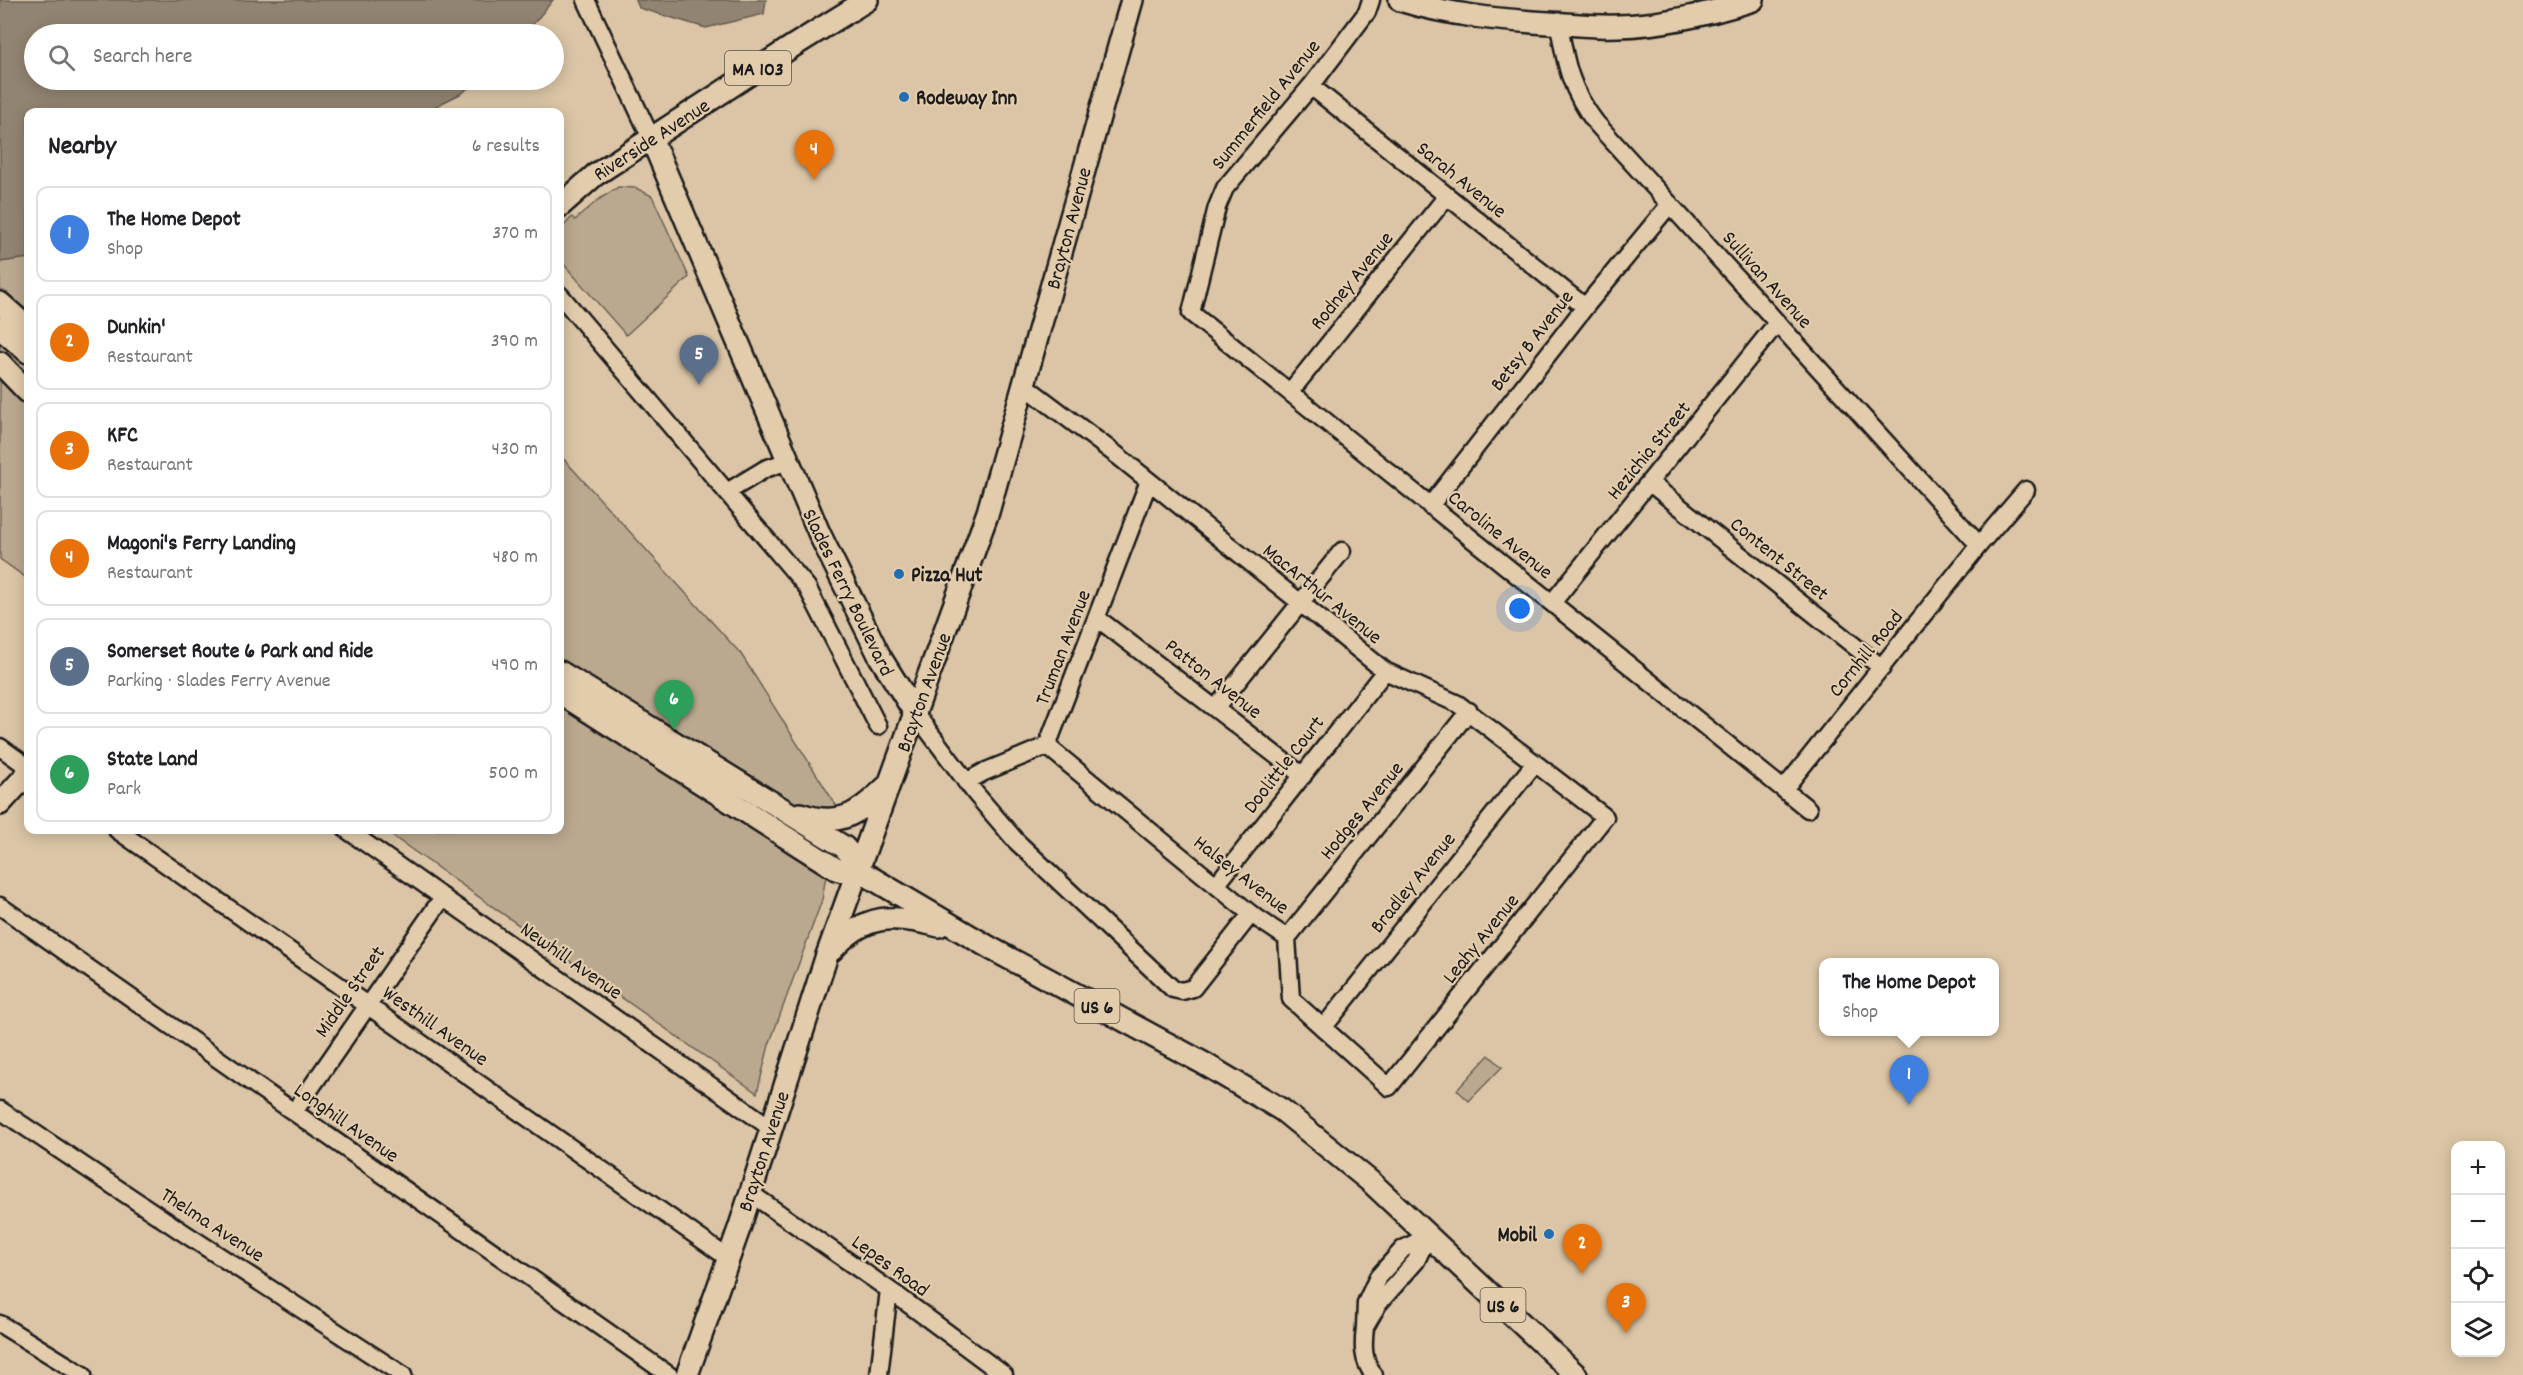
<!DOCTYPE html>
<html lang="en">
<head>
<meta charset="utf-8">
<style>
  body { margin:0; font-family:Dekko,sans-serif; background:#f2f2f2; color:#202124 }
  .controls { position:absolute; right:18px; bottom:18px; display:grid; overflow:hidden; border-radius:12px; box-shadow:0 3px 15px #0003 }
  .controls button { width:54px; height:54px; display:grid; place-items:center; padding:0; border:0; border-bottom:2px solid #e0e0e0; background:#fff; color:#202124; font:30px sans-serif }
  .you { position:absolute; left:1520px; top:609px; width:21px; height:21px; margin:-15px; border:4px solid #fff; border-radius:50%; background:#1a73e8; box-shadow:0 0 0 9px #1a73e833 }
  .badge { display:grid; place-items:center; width:39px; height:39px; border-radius:50%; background:#1f6fb2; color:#fff; font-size:20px; font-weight:700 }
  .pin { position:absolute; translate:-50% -50px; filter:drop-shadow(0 2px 3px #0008) }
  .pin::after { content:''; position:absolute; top:32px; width:21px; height:18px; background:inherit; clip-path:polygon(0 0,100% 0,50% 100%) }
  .popup { position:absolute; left:1819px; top:958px; width:180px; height:78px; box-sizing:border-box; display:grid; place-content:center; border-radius:12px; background:#fff; filter:drop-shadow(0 2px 4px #0005); font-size:20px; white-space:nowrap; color:#757577 }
  .popup b { font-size:22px; color:#202124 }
  .popup::after { content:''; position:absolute; left:50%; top:100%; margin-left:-12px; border:12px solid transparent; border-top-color:#fff }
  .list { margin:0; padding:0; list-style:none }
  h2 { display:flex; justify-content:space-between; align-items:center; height:78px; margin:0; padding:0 24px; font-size:26px }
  h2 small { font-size:20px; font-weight:400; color:#757577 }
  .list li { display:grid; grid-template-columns:39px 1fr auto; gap:18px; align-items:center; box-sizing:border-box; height:96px; margin:0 12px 12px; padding:0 12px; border:2px solid #e0e0e0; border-radius:12px }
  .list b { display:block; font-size:22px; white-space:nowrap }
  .list p { margin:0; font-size:20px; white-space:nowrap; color:#757577 }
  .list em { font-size:20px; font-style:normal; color:#757577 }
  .icon { flex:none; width:33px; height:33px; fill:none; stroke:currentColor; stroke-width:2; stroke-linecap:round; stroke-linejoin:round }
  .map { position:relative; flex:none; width:2523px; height:1375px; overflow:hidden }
  .search { position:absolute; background:#fff; box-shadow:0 3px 15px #0003; left:24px; top:24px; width:540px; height:66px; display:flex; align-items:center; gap:15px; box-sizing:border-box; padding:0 21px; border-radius:33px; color:#757577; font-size:22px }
  .panel { position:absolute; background:#fff; box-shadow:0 3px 15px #0003; left:24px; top:108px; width:540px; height:726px; border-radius:12px }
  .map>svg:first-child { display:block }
  .green { fill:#bba98f; stroke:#6c6256; stroke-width:1.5 }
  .water { fill:#928472; stroke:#635a50; stroke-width:1.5 }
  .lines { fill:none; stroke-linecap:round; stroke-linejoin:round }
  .minor-casing { stroke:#1c1c1c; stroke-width:21 }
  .major-casing { stroke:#1c1c1c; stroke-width:26 }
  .minor { stroke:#e3ccac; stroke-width:16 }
  .major { stroke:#e3ccac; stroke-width:21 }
  .poi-dot { fill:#1f6fb2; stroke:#e3ccac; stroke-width:2 }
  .labels { text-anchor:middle; stroke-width:4.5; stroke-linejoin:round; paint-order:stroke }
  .shield { fill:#e3ccac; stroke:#585147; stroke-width:1.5 }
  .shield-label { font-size:20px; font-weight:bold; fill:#1c1c1c }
  .poi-label { font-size:21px; font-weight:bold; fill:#1c1c1c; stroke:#e3ccac; text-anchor:start }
  .street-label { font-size:21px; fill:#1c1c1c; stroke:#e3ccac }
</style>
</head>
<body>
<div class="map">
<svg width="2523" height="1375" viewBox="0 0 2523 1375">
  <rect width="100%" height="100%" fill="#dbc5a6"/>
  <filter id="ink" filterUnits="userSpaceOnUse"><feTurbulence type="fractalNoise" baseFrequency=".0167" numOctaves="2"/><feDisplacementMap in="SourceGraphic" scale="12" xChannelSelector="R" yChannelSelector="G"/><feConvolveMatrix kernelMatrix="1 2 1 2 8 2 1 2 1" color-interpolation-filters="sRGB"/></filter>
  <g filter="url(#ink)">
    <path class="green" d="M618 187 636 188 652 196 689 277 626 335 560 260V230L572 217 575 220 598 200Z
      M28 258V579L0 559V262Z
      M560 455 741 654 837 807 822 900 769 1045 757 1093 384 830H560Z
      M1489 1055 1502 1067 1469 1101 1457 1090Z"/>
    <path class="water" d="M0 0H553L525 34H34V80H478L462 93 424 112H28V258L0 262Z
      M636 0H766L764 14 706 28 639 8Z"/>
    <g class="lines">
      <defs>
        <path id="minor" d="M586 0 652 140
          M1371 0 1367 12 1311 86 1225 188 1217 207 1191 313 1808 809
          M1559 24C1565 63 1571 91 1596 123L1979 545
          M1311 86 1585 307
          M560 295 807 587 878 726
          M1025 386 1118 456 1385 671 1458 704 1605 817 1389 1087 1291 999 1287 938 1251 914 1047 746
          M1290 392 1447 196
          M1650 483 1882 668
          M727 492 765 469 788 461
          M1430 506 1585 307 1670 204
          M1552 603 1777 323
          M1097 618 1303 776
          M1216 708 1342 551
          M915 713 975 793 1016 841 1173 989 1182 991 1193 988 1251 914
          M0 747 28 767
          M966 782 984 772 1047 746 1149 481
          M1784 789 1979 545 2026 490
          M117 830 728 1258
          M347 830 771 1128
          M1217 884 1385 671
          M0 906 669 1375
          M1287 938 1469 711
          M1323 1028 1535 763
          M0 1110 184 1233 403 1375
          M294 1112 443 897
          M750 1193 895 1294 1004 1375
          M1428 1236 1416 1261 1378 1304 1365 1327 1366 1303 1378 1277 1403 1249Z
          M0 1324 83 1375
          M1365 1327C1363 1344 1362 1361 1374 1375
          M879 1375 889 1290"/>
        <path id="major" d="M1400 0C1448 15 1499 20 1549 23 1572 24 1595 27 1618 26 1664 25 1709 14 1753 0
          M652 140 820 535 880 657 915 713
          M560 206 595 175 793 46 867 0
          M0 303 28 328
          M0 328 28 352
          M0 363 28 392
          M560 672 844 847 853 857 858 870
          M560 693 836 869 847 872 858 870
          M0 804 28 773
          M800 814C840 828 858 814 886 787
          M858 870 992 949 1203 1063 1282 1110 1372 1183 1576 1375
          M832 950C865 913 894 914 939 926
          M687 1375 740 1226 826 958 988 512 1132 0"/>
      </defs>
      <use href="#minor" class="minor-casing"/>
      <use href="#major" class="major-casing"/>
      <use href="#minor" class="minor"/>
      <use href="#major" class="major"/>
    </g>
  </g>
  <g class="poi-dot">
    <circle cx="904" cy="97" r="6"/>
    <circle cx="899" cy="574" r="6"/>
    <circle cx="1549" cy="1234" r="6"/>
  </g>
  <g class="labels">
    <g class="shield">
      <rect x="725" y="51" width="66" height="34" rx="4.5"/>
      <rect x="1074.5" y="989" width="45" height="34" rx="4.5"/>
      <rect x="1480.5" y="1288" width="45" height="34" rx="4.5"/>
    </g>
    <g class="shield-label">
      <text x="758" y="75">MA 103</text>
      <text x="1097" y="1013">US 6</text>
      <text x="1503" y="1312">US 6</text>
    </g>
    <g class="poi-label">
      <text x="916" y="104">Rodeway Inn</text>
      <text x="911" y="581">Pizza Hut</text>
      <text x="1537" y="1241" text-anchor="end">Mobil</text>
    </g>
    <g class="street-label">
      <text transform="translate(1265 104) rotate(-51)" y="7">Summerfield Avenue</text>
      <text transform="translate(651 139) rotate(-33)" y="7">Riverside Avenue</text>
      <text transform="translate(1462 179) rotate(39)" y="7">Sarah Avenue</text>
      <text transform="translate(1068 228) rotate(-75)" y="7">Brayton Avenue</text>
      <text transform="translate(1768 279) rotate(48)" y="7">Sullivan Avenue</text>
      <text transform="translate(1351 280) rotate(-51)" y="7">Rodney Avenue</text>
      <text transform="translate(1531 340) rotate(-52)" y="7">Betsy B Avenue</text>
      <text transform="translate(1648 450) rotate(-51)" y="7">Hezichia Street</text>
      <text transform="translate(1501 534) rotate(39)" y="7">Caroline Avenue</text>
      <text transform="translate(1780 558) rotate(39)" y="7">Content Street</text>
      <text transform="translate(849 592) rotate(64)" y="7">Slades Ferry Boulevard</text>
      <text transform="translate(1323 593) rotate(39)" y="7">MacArthur Avenue</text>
      <text transform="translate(1062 647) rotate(-69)" y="7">Truman Avenue</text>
      <text transform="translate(1865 653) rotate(-51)" y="7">Cornhill Road</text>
      <text transform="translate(1214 678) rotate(38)" y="7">Patton Avenue</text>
      <text transform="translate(923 692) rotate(-70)" y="7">Brayton Avenue</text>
      <text transform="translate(1283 764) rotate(-52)" y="7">Doolittle Court</text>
      <text transform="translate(1361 810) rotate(-51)" y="7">Hodges Avenue</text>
      <text transform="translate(1242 874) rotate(38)" y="7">Halsey Avenue</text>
      <text transform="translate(1412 882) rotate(-51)" y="7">Bradley Avenue</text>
      <text transform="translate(1480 938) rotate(-51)" y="7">Leahy Avenue</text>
      <text transform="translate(572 960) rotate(35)" y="7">Newhill Avenue</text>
      <text transform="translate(349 991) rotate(-55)" y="7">Middle Street</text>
      <text transform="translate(436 1025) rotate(35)" y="7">Westhill Avenue</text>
      <text transform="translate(347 1122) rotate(35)" y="7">Longhill Avenue</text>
      <text transform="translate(763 1151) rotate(-72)" y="7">Brayton Avenue</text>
      <text transform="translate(213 1224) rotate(33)" y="7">Thelma Avenue</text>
      <text transform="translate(891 1265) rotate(36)" y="7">Lepes Road</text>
    </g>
  </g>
</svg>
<div class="controls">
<button>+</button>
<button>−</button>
<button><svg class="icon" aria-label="locate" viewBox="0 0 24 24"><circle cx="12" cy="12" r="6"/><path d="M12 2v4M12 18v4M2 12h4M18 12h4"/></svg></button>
<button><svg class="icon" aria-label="layers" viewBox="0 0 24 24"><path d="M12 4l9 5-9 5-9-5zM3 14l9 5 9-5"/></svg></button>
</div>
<div class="you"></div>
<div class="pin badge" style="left:1909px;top:1105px;background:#3f7fe0">1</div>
<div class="popup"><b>The Home Depot</b>Shop</div>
<div class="pin badge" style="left:1582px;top:1274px;background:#e8710a">2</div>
<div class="pin badge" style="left:1626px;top:1333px;background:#e8710a">3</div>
<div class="pin badge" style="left:814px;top:180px;background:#e8710a">4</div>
<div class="pin badge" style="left:699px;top:385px;background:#5c6f8a">5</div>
<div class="pin badge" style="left:674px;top:730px;background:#2e9e5b">6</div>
<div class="search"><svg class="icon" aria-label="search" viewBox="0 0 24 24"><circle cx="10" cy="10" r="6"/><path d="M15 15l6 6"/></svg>Search here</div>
<section class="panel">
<h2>Nearby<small>6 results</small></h2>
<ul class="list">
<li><span class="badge" style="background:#3f7fe0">1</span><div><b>The Home Depot</b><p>Shop</p></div><em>370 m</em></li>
<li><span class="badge" style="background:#e8710a">2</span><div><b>Dunkin'</b><p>Restaurant</p></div><em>390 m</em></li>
<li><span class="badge" style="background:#e8710a">3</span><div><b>KFC</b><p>Restaurant</p></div><em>430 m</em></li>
<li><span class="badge" style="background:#e8710a">4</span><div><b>Magoni's Ferry Landing</b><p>Restaurant</p></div><em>480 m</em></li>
<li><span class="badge" style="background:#5c6f8a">5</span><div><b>Somerset Route 6 Park and Ride</b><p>Parking · Slades Ferry Avenue</p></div><em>490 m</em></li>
<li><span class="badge" style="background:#2e9e5b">6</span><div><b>State Land</b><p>Park</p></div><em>500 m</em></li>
</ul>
</section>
</div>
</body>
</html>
